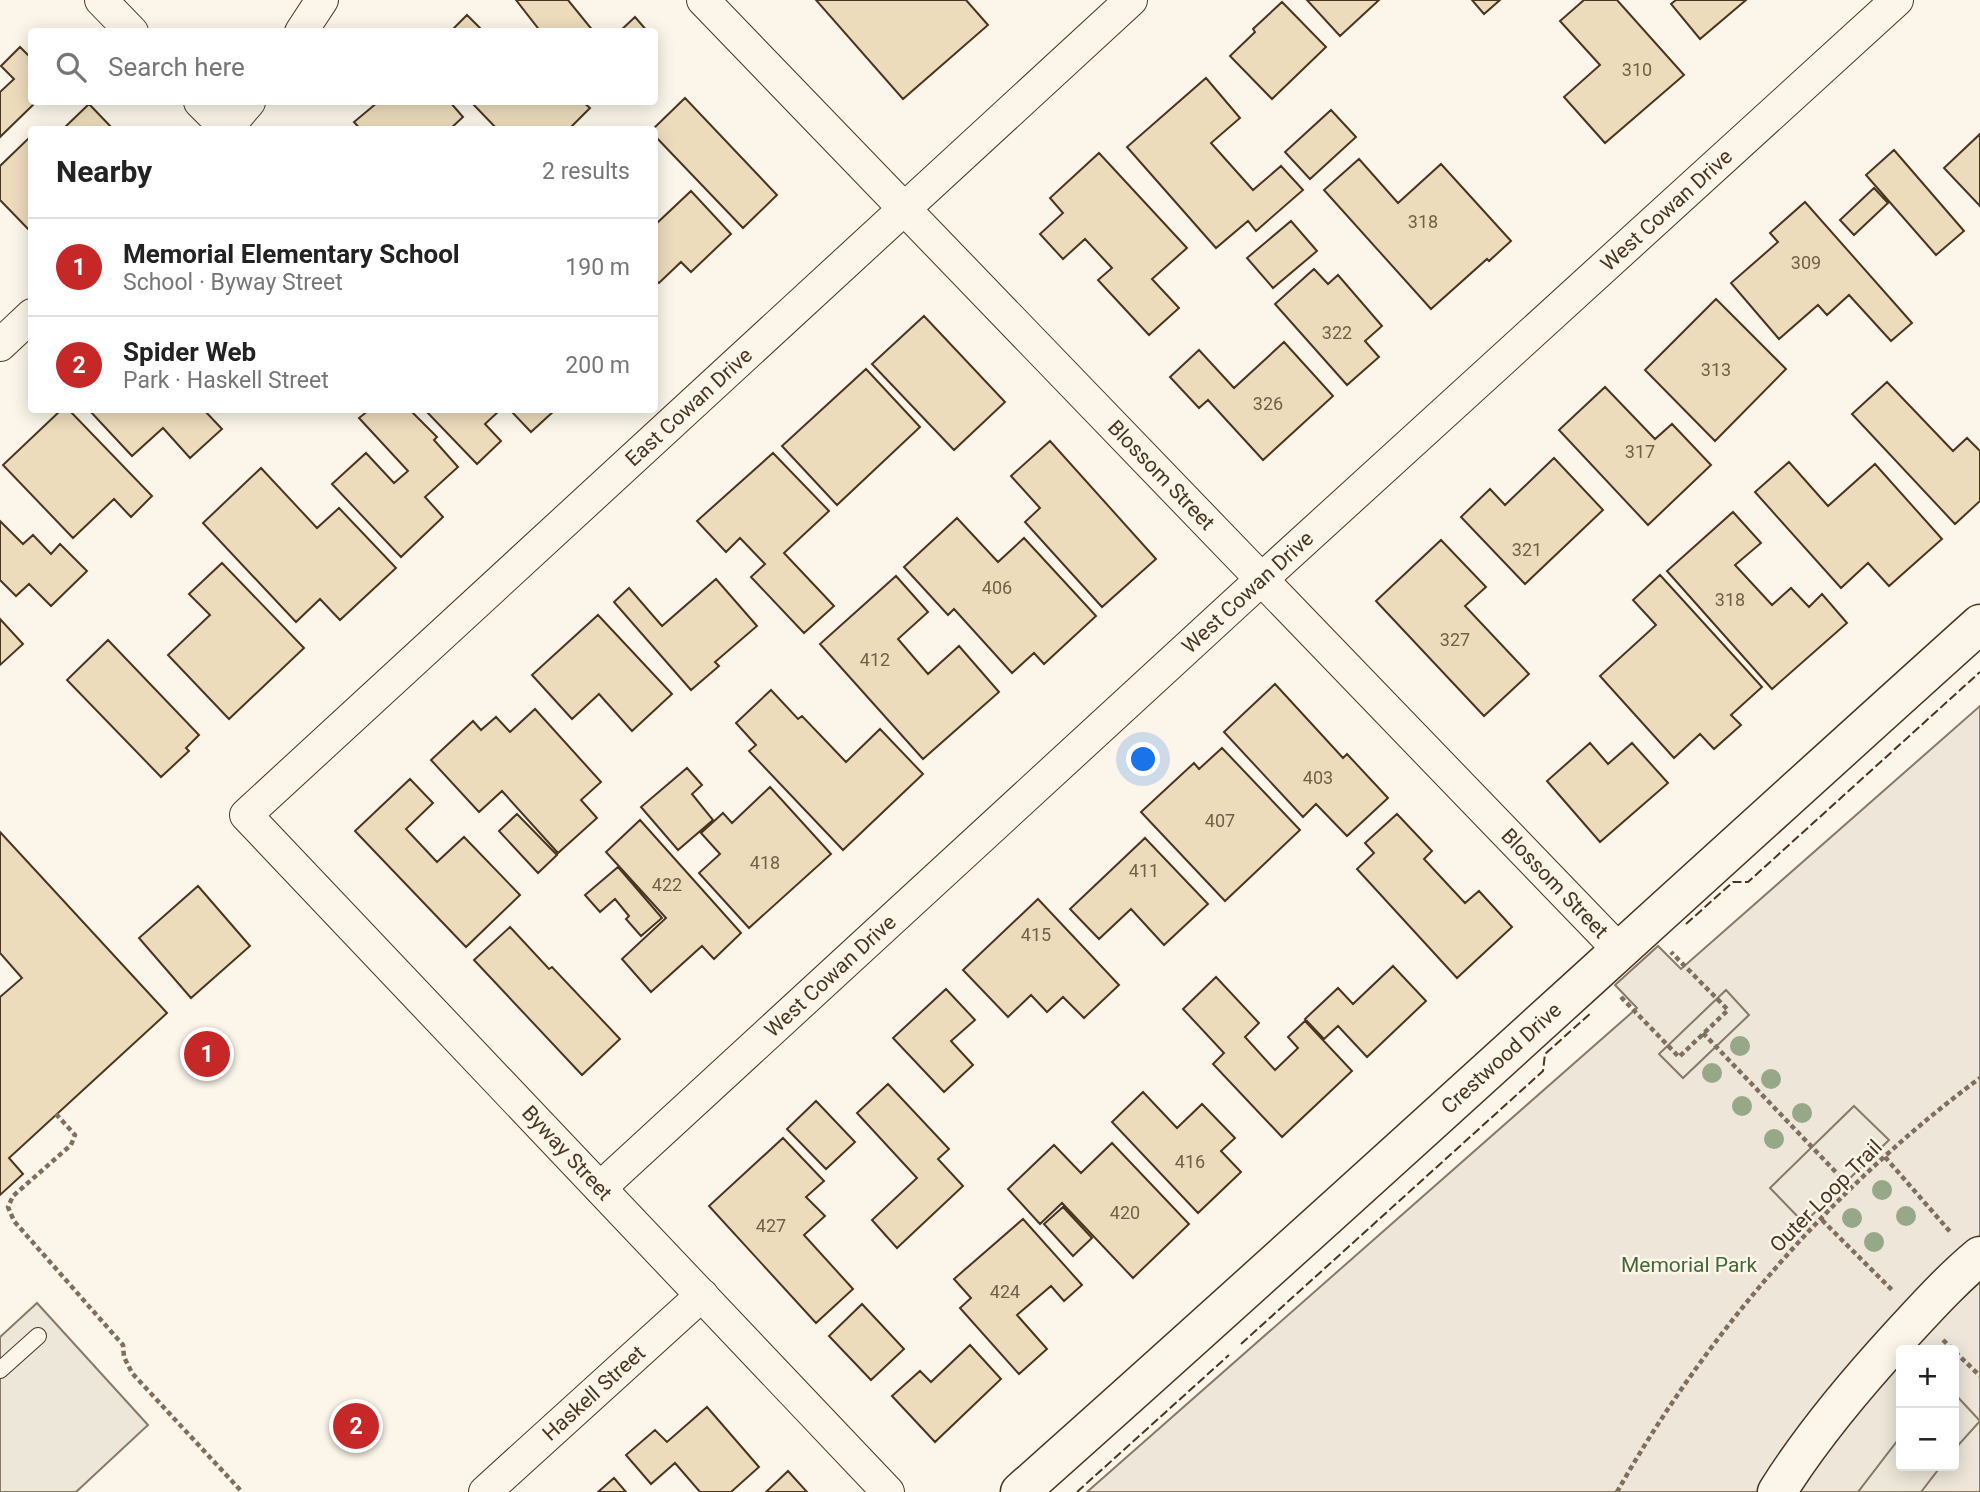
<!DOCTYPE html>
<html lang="en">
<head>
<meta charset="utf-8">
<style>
  body { margin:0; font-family:Roboto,sans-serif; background:#f2f2f2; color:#222 }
  .controls { position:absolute; right:21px; bottom:21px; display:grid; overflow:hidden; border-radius:7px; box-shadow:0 4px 18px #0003 }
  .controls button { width:63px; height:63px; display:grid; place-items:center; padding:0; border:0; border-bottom:2px solid #e0e0e0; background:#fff; color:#222; font:35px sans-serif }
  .you { position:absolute; left:1144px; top:760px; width:24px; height:24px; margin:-18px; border:5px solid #fff; border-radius:50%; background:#1a73e8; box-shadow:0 0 0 10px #1a73e833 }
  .badge { display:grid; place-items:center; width:46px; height:46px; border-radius:50%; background:#c62828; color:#fff; font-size:23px; font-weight:700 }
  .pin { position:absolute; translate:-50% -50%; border:4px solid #fff; box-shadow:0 2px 7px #0006 }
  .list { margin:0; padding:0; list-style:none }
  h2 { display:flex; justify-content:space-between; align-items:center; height:91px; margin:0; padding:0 28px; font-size:30px }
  h2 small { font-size:23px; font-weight:400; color:#767676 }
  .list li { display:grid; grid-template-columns:46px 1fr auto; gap:21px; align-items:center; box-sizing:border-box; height:98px; padding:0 28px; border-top:2px solid #e0e0e0 }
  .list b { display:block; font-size:26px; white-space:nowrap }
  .list p { margin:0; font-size:23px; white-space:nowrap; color:#767676 }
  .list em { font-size:23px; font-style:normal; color:#767676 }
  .icon { flex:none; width:38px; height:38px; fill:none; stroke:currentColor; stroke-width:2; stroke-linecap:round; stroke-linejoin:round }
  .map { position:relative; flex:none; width:1980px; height:1492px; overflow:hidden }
  .search { position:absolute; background:#fff; box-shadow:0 4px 18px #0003; left:28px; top:28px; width:630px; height:77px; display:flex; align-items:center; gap:18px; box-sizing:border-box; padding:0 24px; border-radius:7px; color:#767676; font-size:26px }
  .panel { position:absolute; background:#fff; box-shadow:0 4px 18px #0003; left:28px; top:126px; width:630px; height:287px; border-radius:7px }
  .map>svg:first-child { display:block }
  .green { fill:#ede6d9; stroke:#887966; stroke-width:2; fill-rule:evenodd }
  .parking { fill:#ede7d9; stroke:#887966; stroke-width:2 }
  .building { fill:#ecdcbc; stroke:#4a3520; stroke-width:2 }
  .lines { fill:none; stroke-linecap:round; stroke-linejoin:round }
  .lane-casing { stroke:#4a3520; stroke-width:18 }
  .street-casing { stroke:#4a3520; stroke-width:34 }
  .secondary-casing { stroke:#4a3520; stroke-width:41 }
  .path { stroke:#7f6f5c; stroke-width:4.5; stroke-dasharray:5 3.5; stroke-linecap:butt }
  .lane { stroke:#fbf6e9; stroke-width:16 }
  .street { stroke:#fbf6e9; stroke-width:32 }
  .secondary { stroke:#fbf6e9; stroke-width:38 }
  .fence { stroke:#4a3520; stroke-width:2; stroke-dasharray:9 3.5; stroke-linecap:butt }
  .tree { fill:#96a887 }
  .labels { text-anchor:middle; stroke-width:5; stroke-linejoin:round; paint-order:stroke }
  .number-label { font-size:18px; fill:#725f47 }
  .street-label { font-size:21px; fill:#4a3520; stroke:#fbf6e9 }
  .park-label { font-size:21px; fill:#436837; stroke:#fbf6e9 }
</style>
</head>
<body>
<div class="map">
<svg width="1980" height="1492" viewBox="0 0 1980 1492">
  <rect width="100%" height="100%" fill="#fbf6e9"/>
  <path class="green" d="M1980 706V1492H1087L1637 1008 1615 985 1658 946 1681 969ZM1901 1350H1954V1466H1901Z"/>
  <path class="parking" d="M1726 990 1749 1015 1683 1078 1659 1054Z
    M1854 1106 1889 1140 1804 1223 1770 1188Z
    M37 1303 148 1425 76 1492H0V1337Z
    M1954 1393 1980 1421 1954 1450Z
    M1901 1436V1466H1941L1921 1492H1858Z"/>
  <path class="building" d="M516 0H568L594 32H541Z
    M816 0H966L988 25 903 99Z
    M1307 0H1379L1340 36Z
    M1472 0H1500L1484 14Z
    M1584 0H1617L1684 75 1605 143 1564 97 1600 65 1560 21Z
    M1676 0H1746L1700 39 1671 4Z
    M1282 2 1326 47 1272 99 1230 56 1255 32 1253 29Z
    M467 15 484 32H450Z
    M635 17 648 32H619Z
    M20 47 32 59V102H36L0 137V92L14 79 1 66Z
    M1206 78 1240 118 1211 143 1253 190 1281 166 1303 190 1256 231 1248 221 1216 248 1127 147Z
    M685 98 777 195 743 228 654 135V130H652Z
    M378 102H450L463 117 449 130H361L354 122Z
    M471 102H583L590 108 568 130H498Z
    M89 104 114 130H62Z
    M1331 110 1356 137 1310 179 1285 152Z
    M1980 134V206L1944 168Z
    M32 135V232H31L0 200V166Z
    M1894 150 1964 231 1936 255 1866 175Z
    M1099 153 1187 248 1152 279 1179 308 1149 335 1098 280 1112 268 1085 239 1063 259 1040 234 1063 213 1050 198Z
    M1359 159 1398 203 1441 164 1511 241 1489 261 1487 259 1431 309 1324 190Z
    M1874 188 1888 203 1854 235 1840 220Z
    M691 191 731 234 691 272 681 262 659 283 654 279V220L657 223Z
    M1805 202 1912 323 1891 341 1849 295 1827 315 1818 305 1779 339 1731 283 1778 242 1770 233Z
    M1291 221 1317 251 1273 288 1247 258Z
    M1314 269 1328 284 1338 275 1382 326 1365 341 1379 357 1347 385 1275 304Z
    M1716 299 1786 369 1715 441 1645 370Z
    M924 316 1005 402 954 450 872 364Z
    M1284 342 1333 396 1263 460 1208 400 1199 408 1170 377 1199 350 1234 388Z
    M866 369 920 427 837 505 782 446Z
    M1887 382 1953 451 1967 438 1980 451V501L1955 524 1852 414Z
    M1605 387 1655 439 1672 424 1711 465 1648 525 1559 430Z
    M61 410H69L152 496 131 517 114 499 73 538 3 465Z
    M89 410H167L170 412 173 410H204L222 429 190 458 163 428 132 456Z
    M369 410H410L437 437 434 440 458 467 425 497 443 517 401 557 332 484 366 453 394 483 408 471 359 418Z
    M425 410H500L485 424 501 441 477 464Z
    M510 410H555L531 432Z
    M1050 441 1156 559 1102 607 1025 522 1040 508 1011 476Z
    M773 453 829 511 784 553 834 606 804 633 751 577 765 564 740 538 726 552 697 521Z
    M1554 458 1603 510 1525 584 1461 517 1490 489 1505 505Z
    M1789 462 1828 506 1875 464 1942 539 1889 586 1868 563 1841 588 1755 492Z
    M261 468 317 528 339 508 396 568 340 620 320 599 296 622 203 523Z
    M1733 512 1761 543 1735 565 1772 605 1791 588 1809 607 1822 594 1847 623 1772 689 1667 571Z
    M957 518 998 562 1024 538 1096 616 1044 664 1034 653 1012 673 954 609 948 615 904 567Z
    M0 521 23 544 33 535 51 554 60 544 87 571 51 606 29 584 16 596 0 580Z
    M1441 540 1486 587 1465 606 1529 674 1484 716 1376 601Z
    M222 563 304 648 229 719 168 655 210 615 189 594Z
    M1660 575 1762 687 1731 715 1741 725 1714 749 1700 734 1674 758 1600 676 1656 625 1633 600Z
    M896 576 928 612 898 639 928 674 959 646 999 692 923 759 820 644Z
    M716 579 757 626 715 662 719 666 691 690 614 602 629 588 662 626Z
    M598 615 672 694 632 731 599 694 572 719 532 675Z
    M0 619 23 644 0 665Z
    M108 640 199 735 186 748 189 751 161 777 67 680Z
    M1275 684 1343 758 1347 754 1388 798 1347 836 1316 804 1303 817 1224 732Z
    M771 690 798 719 802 716 846 762 880 729 923 774 843 850 749 751 756 745 736 723Z
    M535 709 601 782 581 800 597 818 558 853 502 791 479 812 431 760 473 721 481 730 496 717 510 732Z
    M1590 743 1608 764 1632 743 1668 783 1600 842 1547 781Z
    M1222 748 1300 830 1225 901 1141 812 1194 763 1199 769Z
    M687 768 702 785 692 794 713 820 678 850 641 807Z
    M410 779 433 803 406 829 437 862 464 837 520 895 466 947 355 831Z
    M770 787 831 854 749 928 699 873 720 854 701 833 723 813 732 823Z
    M517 814 557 855 538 873 499 831Z
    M1397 814 1432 851 1424 859 1465 903 1479 891 1512 927 1457 978 1357 869 1374 853 1365 843Z
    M640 820 741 933 714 959 702 946 651 992 622 959 666 918 606 852Z
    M0 832 167 1013 9 1158 23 1174 0 1195V997L22 978 0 953Z
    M1145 838 1208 904 1164 945 1131 909 1099 939 1070 909Z
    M618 867 662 918 641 936 626 919 629 916 615 899 600 912 585 895Z
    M198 886 250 946 191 998 139 938Z
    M1038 899 1119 985 1084 1018 1063 997 1047 1012 1031 995 1008 1017 963 970Z
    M510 927 549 969 552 967 620 1039 582 1075 474 960Z
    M1393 966 1426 1001 1367 1057 1338 1026 1324 1039 1305 1019 1338 988 1353 1004Z
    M1216 977 1259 1023 1245 1037 1275 1070 1298 1048 1288 1037 1305 1021 1352 1071 1282 1137 1213 1064 1224 1053 1183 1009Z
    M946 989 975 1020 951 1041 973 1065 944 1092 893 1038Z
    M888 1084 949 1149 938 1159 963 1186 897 1248 872 1220 917 1178 857 1113Z
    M1143 1092 1177 1128 1202 1104 1235 1138 1221 1151 1241 1172 1198 1213 1112 1122Z
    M816 1101 855 1142 826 1169 787 1129Z
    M783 1138 824 1181 806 1197 825 1216 804 1235 853 1289 816 1323 709 1206Z
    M1112 1143 1189 1224 1133 1278 1062 1203 1040 1224 1008 1189 1054 1145 1081 1173Z
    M1063 1207 1092 1238 1073 1256 1044 1224Z
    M1023 1219 1082 1285 1064 1301 1051 1286 1017 1315 1047 1349 1019 1374 960 1308 971 1298 954 1279Z
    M862 1304 904 1349 871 1380 829 1336Z
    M970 1345 1001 1379 935 1442 892 1396 920 1371 931 1382Z
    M707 1407 759 1467 731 1492H700L675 1463 651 1484 626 1455 655 1430 667 1442Z
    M788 1471 807 1492H766Z
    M614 1478 626 1492H598Z"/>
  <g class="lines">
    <defs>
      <path id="lane" d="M0 1370 38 1336"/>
      <g id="street">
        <path d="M101 0 132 32"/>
        <path id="s1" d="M703 0 1619 950"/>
        <path d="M301 32 322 0"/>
        <path d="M200 102 226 128"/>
        <path d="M225 130 249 102"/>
        <path d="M0 345 32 315"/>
        <path id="s2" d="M600 1188 1263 578 1897 0"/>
        <path id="s3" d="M485 1492 702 1295"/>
        <path id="s4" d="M888 1492 246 815 1131 0"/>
      </g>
      <g id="secondary">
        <path id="s5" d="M1020 1492C1343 1205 1660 912 1980 624"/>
        <path d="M1777 1492C1812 1436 1855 1385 1900 1336 1926 1308 1951 1280 1980 1256"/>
      </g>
    </defs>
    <use href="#lane" class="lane-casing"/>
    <use href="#street" class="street-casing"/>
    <use href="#secondary" class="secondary-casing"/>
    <path class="path" d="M1621 997 1679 1057 1728 1010 1671 952
      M1703 1033 1852 1189
      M56 1114 75 1135 71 1145 13 1196 8 1207 14 1221 123 1345 124 1357 132 1373 242 1492
      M1885 1157 1952 1234
      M1822 1220 1894 1292
      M1943 1340 1980 1376
      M1617 1492C1706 1334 1834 1186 1980 1078"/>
    <use href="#lane" class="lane"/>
    <use href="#street" class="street"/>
    <use href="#secondary" class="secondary"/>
    <path class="fence" d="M1686 924 1733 882H1748L1980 672
      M1241 1344 1543 1071 1545 1054 1592 1012
      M1077 1492 1229 1355"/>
  </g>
  <g class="tree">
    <circle cx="1740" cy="1046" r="10"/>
    <circle cx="1712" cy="1073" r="10"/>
    <circle cx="1771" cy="1079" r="10"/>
    <circle cx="1742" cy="1106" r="10"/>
    <circle cx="1802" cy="1113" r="10"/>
    <circle cx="1774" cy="1139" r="10"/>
    <circle cx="1882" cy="1190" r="10"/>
    <circle cx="1906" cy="1216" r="10"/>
    <circle cx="1852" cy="1218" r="10"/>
    <circle cx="1874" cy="1242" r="10"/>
  </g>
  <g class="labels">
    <g class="number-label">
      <text x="1637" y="76">310</text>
      <text x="1423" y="228">318</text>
      <text x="1806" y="269">309</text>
      <text x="1337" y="339">322</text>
      <text x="1716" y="376">313</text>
      <text x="1268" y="410">326</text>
      <text x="1640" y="458">317</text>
      <text x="1527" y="556">321</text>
      <text x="997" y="594">406</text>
      <text x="1730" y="606">318</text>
      <text x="1455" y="646">327</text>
      <text x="875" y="666">412</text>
      <text x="1318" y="784">403</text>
      <text x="1220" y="827">407</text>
      <text x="765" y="869">418</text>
      <text x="1144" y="877">411</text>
      <text x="667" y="891">422</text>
      <text x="1036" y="941">415</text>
      <text x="1190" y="1168">416</text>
      <text x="1125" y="1219">420</text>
      <text x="771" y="1232">427</text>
      <text x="1005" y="1298">424</text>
    </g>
    <g class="street-label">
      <text dy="7" stroke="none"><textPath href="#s2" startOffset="1447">West Cowan Drive</textPath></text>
      <text dy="7" stroke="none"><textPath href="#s4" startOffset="1535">East Cowan Drive</textPath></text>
      <text dy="7" stroke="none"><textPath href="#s1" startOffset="660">Blossom Street</textPath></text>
      <text dy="7" stroke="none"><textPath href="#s2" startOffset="880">West Cowan Drive</textPath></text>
      <text dy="7" stroke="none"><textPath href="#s1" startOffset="1227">Blossom Street</textPath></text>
      <text dy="7" stroke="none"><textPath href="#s2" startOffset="313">West Cowan Drive</textPath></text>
      <text dy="7" stroke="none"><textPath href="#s5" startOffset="648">Crestwood Drive</textPath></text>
      <text transform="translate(567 1153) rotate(47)" y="7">Byway Street</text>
      <text transform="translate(1826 1196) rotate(-45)" y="7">Outer Loop Trail</text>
      <text dy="7" stroke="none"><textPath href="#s3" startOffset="147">Haskell Street</textPath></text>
    </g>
    <g class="park-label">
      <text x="1689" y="1272">Memorial Park</text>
    </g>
  </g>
</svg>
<div class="controls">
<button>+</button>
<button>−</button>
</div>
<div class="you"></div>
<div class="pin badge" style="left:207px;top:1054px">1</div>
<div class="pin badge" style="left:356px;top:1426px">2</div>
<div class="search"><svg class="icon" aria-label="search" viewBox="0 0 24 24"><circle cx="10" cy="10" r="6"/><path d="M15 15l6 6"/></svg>Search here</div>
<section class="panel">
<h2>Nearby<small>2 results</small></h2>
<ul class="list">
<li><span class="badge">1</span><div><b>Memorial Elementary School</b><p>School · Byway Street</p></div><em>190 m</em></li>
<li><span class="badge">2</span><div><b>Spider Web</b><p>Park · Haskell Street</p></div><em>200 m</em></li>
</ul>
</section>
</div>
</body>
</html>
